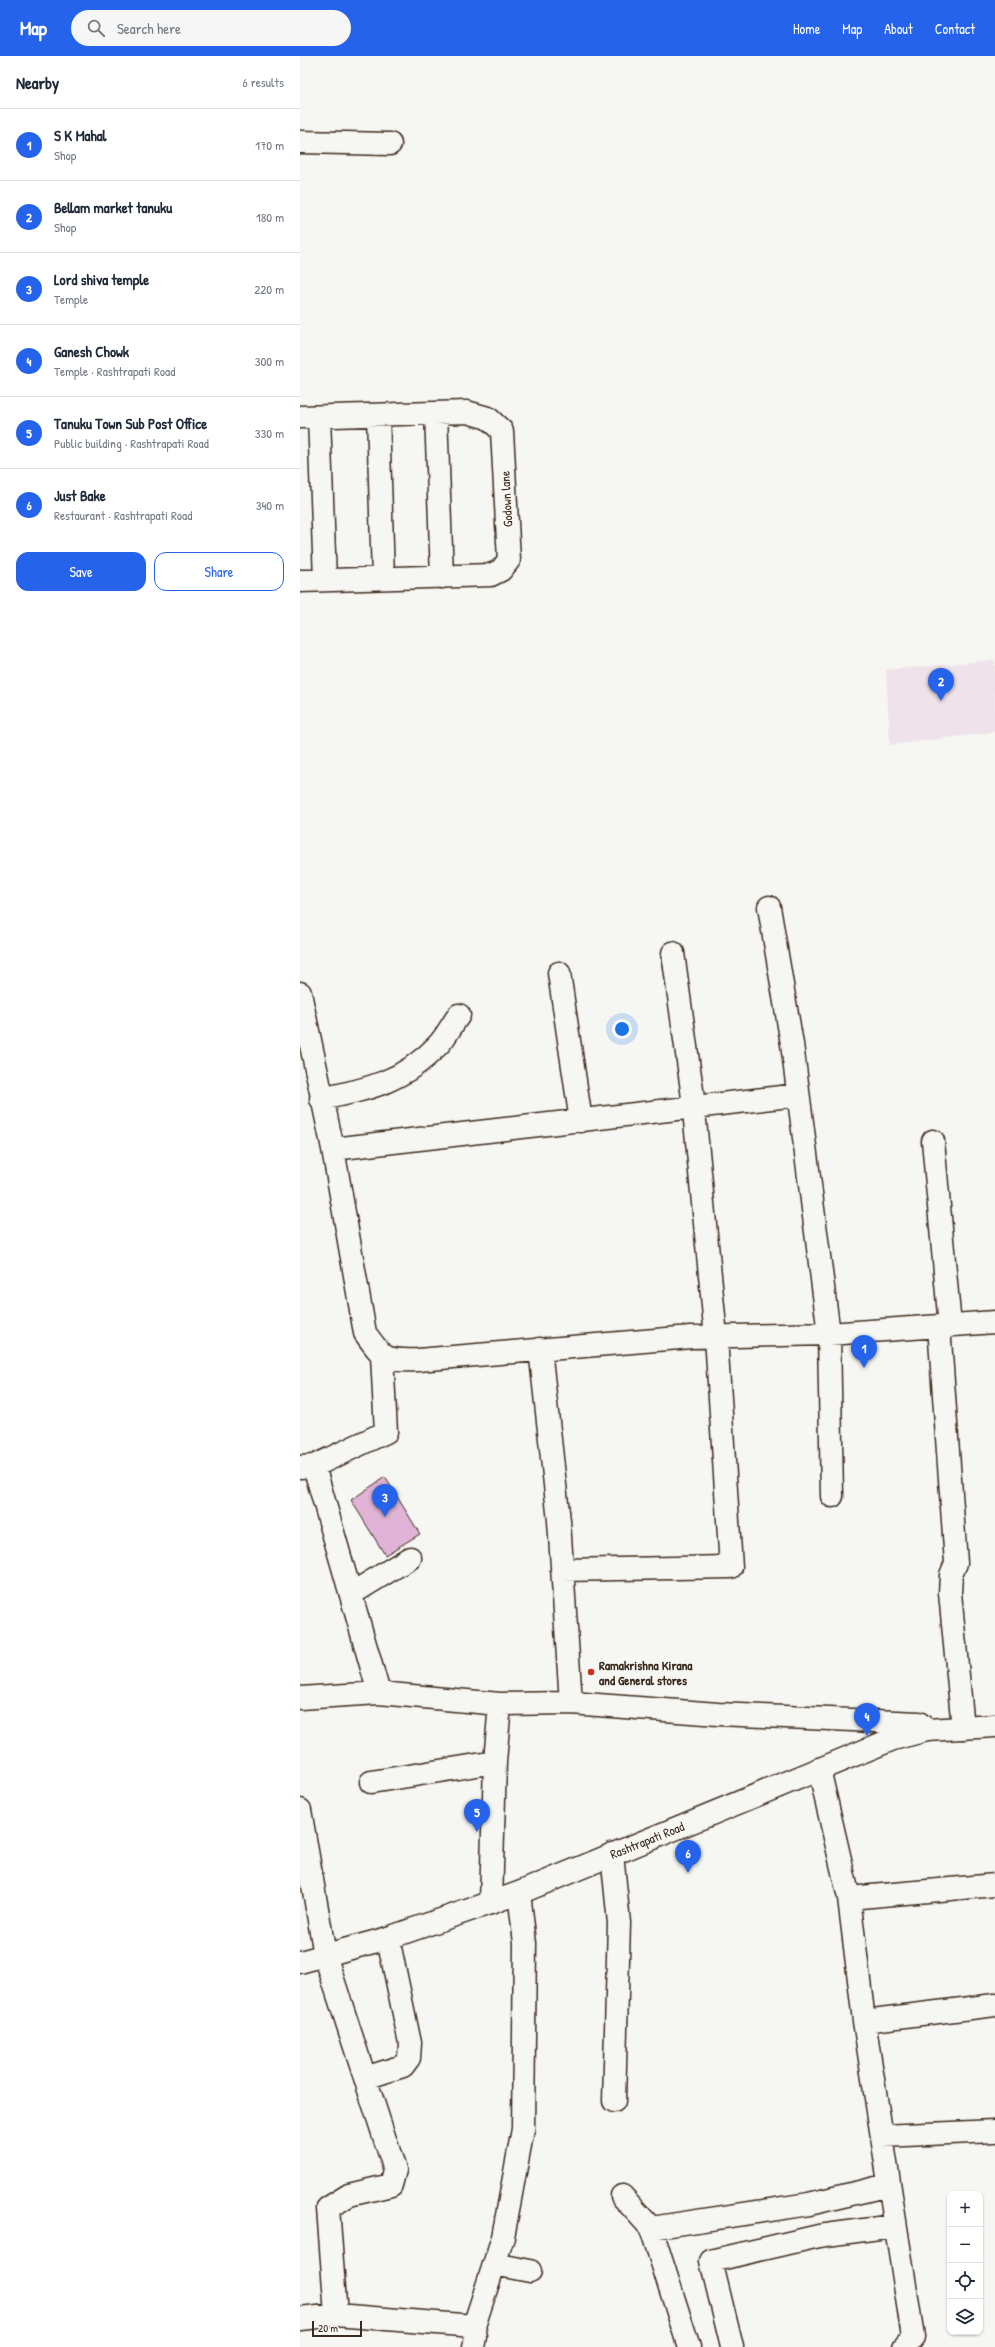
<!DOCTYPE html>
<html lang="en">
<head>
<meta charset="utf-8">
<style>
  body { margin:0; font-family:"Patrick Hand",sans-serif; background:#f6f6f7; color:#1f2937 }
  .controls { position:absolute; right:12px; bottom:12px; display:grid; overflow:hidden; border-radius:8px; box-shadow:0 1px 3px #0004 }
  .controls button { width:36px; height:36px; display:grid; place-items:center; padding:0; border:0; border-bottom:1px solid #e0e1e3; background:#fff; color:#1f2937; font:20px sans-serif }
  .scale { position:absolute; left:12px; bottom:10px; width:50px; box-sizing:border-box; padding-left:4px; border:2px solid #3b2a1e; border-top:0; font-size:11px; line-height:14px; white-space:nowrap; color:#3b2a1e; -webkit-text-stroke:3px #f6f6f2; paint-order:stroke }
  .you { position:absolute; left:322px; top:973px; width:14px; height:14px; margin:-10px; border:3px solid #fff; border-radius:50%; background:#1a73e8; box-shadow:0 0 0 6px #1a73e833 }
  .badge { display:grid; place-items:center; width:26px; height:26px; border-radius:50%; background:#2563eb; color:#fff; font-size:13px; font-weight:700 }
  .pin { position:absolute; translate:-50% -33px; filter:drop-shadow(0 1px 2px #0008) }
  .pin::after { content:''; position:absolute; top:21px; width:14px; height:12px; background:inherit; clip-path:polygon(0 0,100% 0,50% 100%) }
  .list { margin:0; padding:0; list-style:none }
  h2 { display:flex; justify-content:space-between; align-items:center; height:52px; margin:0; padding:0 16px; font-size:17px }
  h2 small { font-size:13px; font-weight:400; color:#747a83 }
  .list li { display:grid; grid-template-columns:26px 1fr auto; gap:12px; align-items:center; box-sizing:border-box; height:72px; padding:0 16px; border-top:1px solid #e0e1e3 }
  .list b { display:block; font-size:15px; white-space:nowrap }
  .list p { margin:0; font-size:13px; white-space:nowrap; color:#747a83 }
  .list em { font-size:13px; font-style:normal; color:#747a83 }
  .actions { display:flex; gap:8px; padding:12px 16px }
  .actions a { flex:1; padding:9px 0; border:1px solid #2563eb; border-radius:12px; text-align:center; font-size:14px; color:#2563eb }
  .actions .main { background:#2563eb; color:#fff }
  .icon { flex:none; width:22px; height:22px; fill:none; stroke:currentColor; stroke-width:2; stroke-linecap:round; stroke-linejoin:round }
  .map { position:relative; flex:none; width:695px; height:2291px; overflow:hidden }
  header { display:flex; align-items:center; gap:24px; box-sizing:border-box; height:56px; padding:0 20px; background:#2563eb; color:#fff }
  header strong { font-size:19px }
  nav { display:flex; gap:22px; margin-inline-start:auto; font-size:14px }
  .search { width:280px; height:36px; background:#f6f6f7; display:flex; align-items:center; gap:10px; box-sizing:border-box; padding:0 14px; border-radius:22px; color:#747a83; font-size:15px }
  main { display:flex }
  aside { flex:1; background:#fff }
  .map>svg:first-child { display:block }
  .built { fill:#f0e2ea }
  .building { fill:#e1b3d6; stroke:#3b2a1e }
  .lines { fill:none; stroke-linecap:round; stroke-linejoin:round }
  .minor-casing { stroke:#3b2a1e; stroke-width:25 }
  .major-casing { stroke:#3b2a1e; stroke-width:25 }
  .minor { stroke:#f6f6f2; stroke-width:22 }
  .major { stroke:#f6f6f2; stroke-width:22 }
  .poi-dot { fill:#c8321e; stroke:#f6f6f2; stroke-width:1.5 }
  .labels { text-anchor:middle; stroke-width:3; stroke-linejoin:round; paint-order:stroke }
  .street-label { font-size:13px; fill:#3b2a1e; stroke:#f6f6f2 }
  .poi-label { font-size:13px; font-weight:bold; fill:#3b2a1e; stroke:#f6f6f2; text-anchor:start }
</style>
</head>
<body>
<header>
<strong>Map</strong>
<div class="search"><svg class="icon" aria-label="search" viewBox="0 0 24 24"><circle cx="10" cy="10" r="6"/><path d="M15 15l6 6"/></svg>Search here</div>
<nav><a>Home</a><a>Map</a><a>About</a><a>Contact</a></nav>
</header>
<main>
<aside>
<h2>Nearby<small>6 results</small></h2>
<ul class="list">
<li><span class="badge">1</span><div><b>S K Mahal</b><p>Shop</p></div><em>170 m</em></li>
<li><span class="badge">2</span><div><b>Bellam market tanuku</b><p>Shop</p></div><em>180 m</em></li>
<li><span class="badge">3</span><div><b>Lord shiva temple</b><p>Temple</p></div><em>220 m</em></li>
<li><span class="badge">4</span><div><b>Ganesh Chowk</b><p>Temple · Rashtrapati Road</p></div><em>300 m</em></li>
<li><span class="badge">5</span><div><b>Tanuku Town Sub Post Office</b><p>Public building · Rashtrapati Road</p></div><em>330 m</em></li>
<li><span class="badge">6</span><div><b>Just Bake</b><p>Restaurant · Rashtrapati Road</p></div><em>340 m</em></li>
</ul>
<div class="actions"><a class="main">Save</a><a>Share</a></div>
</aside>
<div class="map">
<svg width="695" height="2291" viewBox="0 0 695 2291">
  <rect width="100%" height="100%" fill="#f6f6f2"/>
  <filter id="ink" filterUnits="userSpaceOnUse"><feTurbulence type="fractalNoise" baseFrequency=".025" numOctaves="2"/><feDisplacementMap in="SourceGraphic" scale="8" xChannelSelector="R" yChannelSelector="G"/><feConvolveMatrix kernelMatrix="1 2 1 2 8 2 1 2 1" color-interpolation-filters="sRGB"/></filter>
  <g filter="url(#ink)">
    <path class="built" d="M695 604V676L590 689 586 614Z"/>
    <path class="building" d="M85 1421 120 1478 85 1499 51 1444Z"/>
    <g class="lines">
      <defs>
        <path id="minor" d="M0 86 90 88
          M136 357 142 521
          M78 359 83 522
          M0 361 167 356 188 362 202 375 209 504 201 514 191 519 0 525
          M19 361 25 524
          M469 851 492 988 529 1278 532 1440
          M259 917 281 1065
          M0 937 33 1093 65 1277C84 1303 84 1305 118 1304L391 1281 529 1278 695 1266
          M21 1043C69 1033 103 1026 138 989 146 981 152 968 159 959
          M633 1085 650 1270
          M33 1093 498 1039
          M639 1270 656 1507 651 1519 650 1537 663 1672
          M240 1293 259 1465 271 1647
          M14 1410 79 1637
          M0 1411 14 1410 86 1376 82 1300
          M262 1514 431 1511 416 1281 392 1034 373 897
          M51 1538 110 1502
          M0 1642 79 1637 200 1648 271 1647 418 1658 619 1667 627 1674
          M519 1713 549 1842 564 1965 613 2281 604 2291
          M71 1726 195 1706
          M0 1754 25 1899 95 2114 91 2129 49 2139 28 2152 36 2259 174 2270
          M312 1798 319 1867 314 2045
          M549 1842 695 1829
          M191 1847 195 1706 200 1648
          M564 1965 695 1949
          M65 2022 103 2010 109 2002 110 1987 88 1882
          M582 2080 695 2075
          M322 2140 351 2172 389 2291
          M351 2172 509 2148 589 2129
          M194 2208 230 2215
          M0 2263 36 2259
          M174 2291 176 2281 174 2270 203 2181 223 2073 225 1887 219 1837
          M432 2291 411 2205 519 2180 594 2170"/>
        <path id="major" d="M0 1906 88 1882 219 1837 593 1683 627 1674 695 1670"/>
      </defs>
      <use href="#minor" class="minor-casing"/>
      <use href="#major" class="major-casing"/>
      <use href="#minor" class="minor"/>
      <use href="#major" class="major"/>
    </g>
  </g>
  <circle class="poi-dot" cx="291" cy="1616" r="4"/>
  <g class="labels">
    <g class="street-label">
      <text transform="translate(206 443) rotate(-93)" y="5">Godown lane</text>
      <text transform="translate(347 1784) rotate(-22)" y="5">Rashtrapati Road</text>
    </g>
    <g class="poi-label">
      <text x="299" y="1614">Ramakrishna Kirana<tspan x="299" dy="15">and General stores</tspan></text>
    </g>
  </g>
</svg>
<div class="controls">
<button>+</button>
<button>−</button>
<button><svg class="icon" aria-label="locate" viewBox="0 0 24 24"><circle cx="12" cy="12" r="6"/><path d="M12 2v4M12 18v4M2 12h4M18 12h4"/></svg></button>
<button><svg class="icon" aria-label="layers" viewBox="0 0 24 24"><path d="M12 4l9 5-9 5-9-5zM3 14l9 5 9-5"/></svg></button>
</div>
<div class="scale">20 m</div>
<div class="you"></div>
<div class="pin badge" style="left:564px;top:1312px">1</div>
<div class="pin badge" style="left:641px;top:645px">2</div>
<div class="pin badge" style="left:85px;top:1461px">3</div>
<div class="pin badge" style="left:567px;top:1680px">4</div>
<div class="pin badge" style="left:177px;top:1776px">5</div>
<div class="pin badge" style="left:388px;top:1817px">6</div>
</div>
</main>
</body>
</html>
